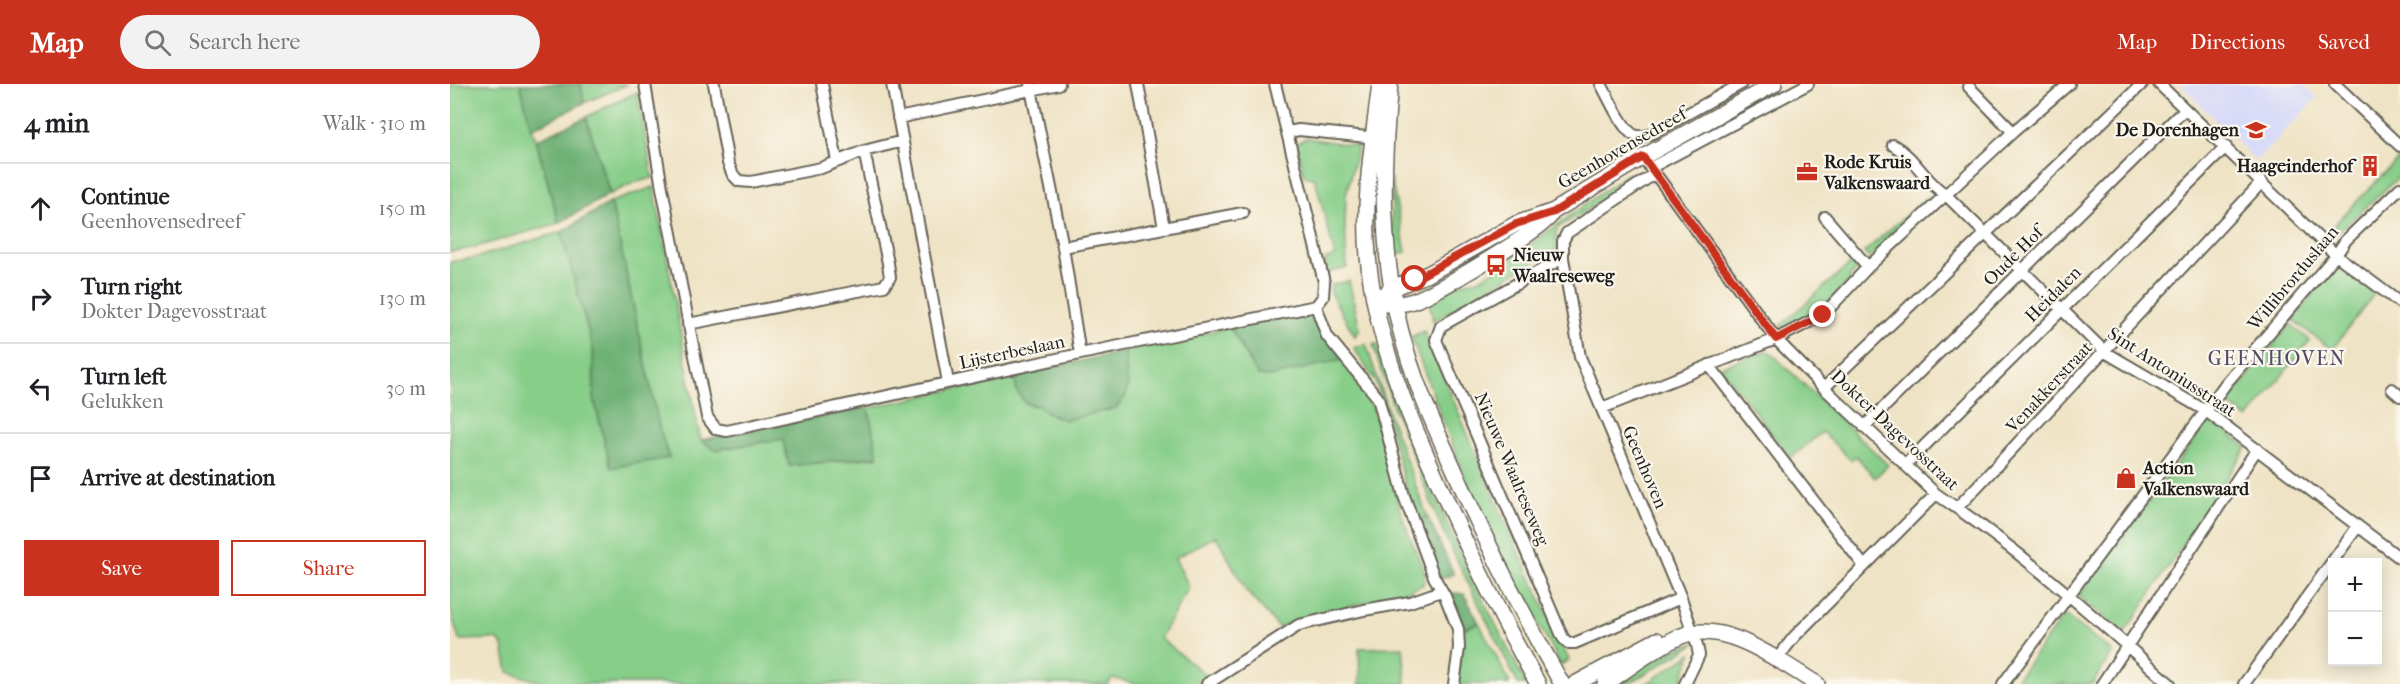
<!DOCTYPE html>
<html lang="en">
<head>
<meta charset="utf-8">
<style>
  body { margin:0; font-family:"IM FELL French Canon",serif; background:#f2f2f2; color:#202124 }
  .controls { position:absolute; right:18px; bottom:18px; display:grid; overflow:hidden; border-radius:0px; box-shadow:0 3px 15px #0003 }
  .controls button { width:54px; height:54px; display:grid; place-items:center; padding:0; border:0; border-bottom:2px solid #e0e0e0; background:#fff; color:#202124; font:30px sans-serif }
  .stop { position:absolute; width:18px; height:18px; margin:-14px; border:4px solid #c8321e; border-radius:50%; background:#fff }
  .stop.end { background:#c8321e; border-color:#fff; box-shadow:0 2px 6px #0008 }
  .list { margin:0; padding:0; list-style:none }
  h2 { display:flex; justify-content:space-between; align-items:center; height:78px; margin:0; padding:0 24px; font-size:26px }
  h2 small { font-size:20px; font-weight:400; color:#757577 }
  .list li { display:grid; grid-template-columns:39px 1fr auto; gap:18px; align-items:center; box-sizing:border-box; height:90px; padding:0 24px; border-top:2px solid #e0e0e0 }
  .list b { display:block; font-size:22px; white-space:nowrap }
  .list p { margin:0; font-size:20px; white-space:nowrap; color:#757577 }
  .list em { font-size:20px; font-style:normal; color:#757577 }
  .actions { display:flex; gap:12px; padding:18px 24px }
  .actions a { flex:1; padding:14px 0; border:2px solid #c8321e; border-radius:0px; text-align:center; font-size:21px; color:#c8321e }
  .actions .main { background:#c8321e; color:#fff }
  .icon { flex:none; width:33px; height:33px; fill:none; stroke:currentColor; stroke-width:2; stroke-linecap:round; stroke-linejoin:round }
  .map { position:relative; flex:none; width:1950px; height:600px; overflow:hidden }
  header { display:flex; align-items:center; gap:36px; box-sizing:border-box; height:84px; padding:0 30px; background:#c8321e; color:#fff }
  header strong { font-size:28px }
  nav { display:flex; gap:33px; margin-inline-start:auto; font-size:21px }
  .search { width:420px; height:54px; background:#f2f2f2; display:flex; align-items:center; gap:15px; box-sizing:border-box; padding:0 21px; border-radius:33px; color:#757577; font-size:22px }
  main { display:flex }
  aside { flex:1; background:#fff }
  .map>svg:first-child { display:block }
  .built { fill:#d5d8f9 }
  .green { fill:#87ce89; stroke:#527552; stroke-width:1.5 }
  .forest { fill:#6db175; stroke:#446648; stroke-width:1.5 }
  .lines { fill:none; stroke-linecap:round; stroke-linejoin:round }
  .street-casing { stroke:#666257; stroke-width:14 }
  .secondary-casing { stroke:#666257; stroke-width:18 }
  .street { stroke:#fff; stroke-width:10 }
  .secondary { stroke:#fff; stroke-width:15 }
  .route { stroke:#c8321e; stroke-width:8 }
  .labels { text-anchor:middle; stroke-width:4.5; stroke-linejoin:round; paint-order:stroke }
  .poi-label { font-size:18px; font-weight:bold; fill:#1c1c1c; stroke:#fbf7ec; text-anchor:start }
  .street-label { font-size:18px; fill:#1c1c1c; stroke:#fbf7ec }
  .neighbourhood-label { font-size:20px; letter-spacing:1.5px; fill:#524d66; stroke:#fbf7ec }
</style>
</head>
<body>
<header>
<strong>Map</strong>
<div class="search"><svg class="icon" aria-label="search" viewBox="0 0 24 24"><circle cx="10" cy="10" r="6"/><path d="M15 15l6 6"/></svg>Search here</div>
<nav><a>Map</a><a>Directions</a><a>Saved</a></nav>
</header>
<main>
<aside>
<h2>4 min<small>Walk · 310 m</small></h2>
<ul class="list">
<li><svg class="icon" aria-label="ahead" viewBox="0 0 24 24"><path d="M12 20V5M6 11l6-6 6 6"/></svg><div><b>Continue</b><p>Geenhovensedreef</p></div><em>150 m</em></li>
<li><svg class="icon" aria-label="right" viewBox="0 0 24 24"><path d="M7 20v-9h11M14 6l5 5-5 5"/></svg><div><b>Turn right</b><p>Dokter Dagevosstraat</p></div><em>130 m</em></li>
<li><svg class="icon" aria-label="left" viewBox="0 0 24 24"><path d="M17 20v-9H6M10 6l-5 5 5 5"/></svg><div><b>Turn left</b><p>Gelukken</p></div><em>30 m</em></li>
<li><svg class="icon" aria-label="arrive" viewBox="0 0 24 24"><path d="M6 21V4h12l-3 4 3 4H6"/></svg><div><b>Arrive at destination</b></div></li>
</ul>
<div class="actions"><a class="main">Save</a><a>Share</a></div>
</aside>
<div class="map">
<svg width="1950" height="600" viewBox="0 0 1950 600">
  <rect width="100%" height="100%" fill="#fbf7ec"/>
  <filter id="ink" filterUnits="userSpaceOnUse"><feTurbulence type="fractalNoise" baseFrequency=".0167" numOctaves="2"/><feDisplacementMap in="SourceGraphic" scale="12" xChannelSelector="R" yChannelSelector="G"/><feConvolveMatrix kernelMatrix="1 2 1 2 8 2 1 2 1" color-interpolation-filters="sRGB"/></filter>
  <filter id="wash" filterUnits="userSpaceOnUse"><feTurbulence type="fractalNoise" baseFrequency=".008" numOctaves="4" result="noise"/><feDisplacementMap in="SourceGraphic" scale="24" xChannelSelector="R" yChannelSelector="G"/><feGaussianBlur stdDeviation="1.35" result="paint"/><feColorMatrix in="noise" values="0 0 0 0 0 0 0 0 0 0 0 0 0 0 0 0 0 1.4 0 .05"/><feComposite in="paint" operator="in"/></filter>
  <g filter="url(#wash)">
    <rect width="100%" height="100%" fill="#efe3c5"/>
    <path class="built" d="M1730 0H1853L1867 14 1806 77Z"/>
    <path class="green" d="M0 0H70L109 139 22 164 0 168Z
      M131 0H178L134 19Z
      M187 8 203 94 183 99 160 110 136 33Z
      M856 54 908 62 896 111 895 138 897 184 877 189 875 176 885 172 865 95 854 92 847 63V59Z
      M1950 73V92L1886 150 1881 144Z
      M1177 90 1179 97 1176 102 1109 143 1106 149 1107 166C1064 187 1024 214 983 237L979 217 1011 199 1028 196 1052 181Z
      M941 94 956 168 943 171V170Z
      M204 103 247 339 251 356 265 366 333 355 339 382 428 373 418 324 565 292 566 306 580 321 588 322 603 332 616 336 666 324 675 281V267L780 243 802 283 819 293 897 274 919 311 954 438 975 489 973 501 946 511 846 536 829 544 797 508 766 452 725 474 739 503 710 554 757 592 746 600H687L662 594 658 600H97L58 588 53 562 47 555 9 556 0 524V178L24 174 111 148 143 264 144 315 161 384 219 374 210 347 161 118Z
      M1477 113 1480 116 1430 167 1428 165 1419 174 1414 168Z
      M1401 179 1407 185 1399 194 1401 196 1362 234 1335 246 1331 241Z
      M1885 180 1925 209 1882 266 1843 236Z
      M899 197 910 245 905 252 882 212 880 201Z
      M1840 240 1860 256 1798 335 1777 319Z
      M974 247 1059 447 1119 576 1111 581 1062 493 1017 399 961 253Z
      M916 260 939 330 977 432 965 438 933 319 925 297 904 264Z
      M927 260 957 346 1012 475 1076 600H1068L994 450 945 328 923 261Z
      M1315 267 1320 268 1438 381 1425 394 1406 372 1401 376 1372 348 1341 374 1270 283Z
      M1760 335 1797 363 1675 549 1628 512Z
      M1614 531 1663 568 1642 600H1563Z
      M1029 539 1059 597V600H1006L1011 545Z
      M1246 559 1178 600H1163L1225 565Z
      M953 563 956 600H907L910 599 909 564Z
      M1242 569 1230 600H1196Z"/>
    <path class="forest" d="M70 0H131L134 19 81 45Z
      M136 33 160 110 109 139 86 56Z
      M161 118 210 347 219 374 161 384 144 315 143 264 111 148Z
      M861 224 897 274 819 293 808 292 780 243Z
      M675 267 678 303 675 313 666 324 616 336 603 332 588 322 575 319 566 306 565 292Z
      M418 324 428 372 339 382 333 355 265 366 251 356Z
      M977 432 1004 490 990 495 965 438Z
      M1004 509 1014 510 1029 539 1011 545 1010 535 998 511Z"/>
  </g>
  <g filter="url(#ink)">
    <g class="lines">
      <defs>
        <path id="street" d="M195 0 212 104 257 333 266 345 277 347 630 270 866 222
          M264 0 278 79 283 91 289 97 301 98 371 84 414 67 453 57
          M372 0 387 77
          M442 0 498 298
          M580 0 613 163 630 270
          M688 0 714 144
          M825 0 874 198 873 213 866 222
          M1151 0C1158 12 1172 45 1184 51 1188 53 1194 52 1199 51L1291 0
          M1709 0 1886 171 1950 219
          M1885 0 1950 62
          M1519 3 1563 48
          M448 34 609 0
          M838 48 849 46 927 54
          M1443 61C1465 73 1475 98 1496 111L1655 268 1756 327 1950 474
          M1193 73 1326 255 1374 304 1486 410C1568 464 1646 534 1720 600
          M1200 84 1358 0
          M1204 90 1117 149 1113 157V174L1130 273 1231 514 1247 561 1249 571 1235 600
          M1375 133 1418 183
          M613 163 793 129
          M1113 174 991 242 986 256 1113 554 1118 559H1125L1231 514
          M866 222 877 252 928 314 954 412 984 493 995 512 1008 545 1009 564 1004 600
          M238 240 434 202 440 193 438 179 414 67
          M1259 281 1414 482
          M1374 304 1692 0
          M1942 305 1950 312
          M1152 324 1326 255 1373 231 1418 183 1563 48 1619 0
          M1414 343 1735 25
          M1455 381 1776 63
          M1507 424 1812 98
          M1326 576 1344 553 1486 410
          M757 600 849 541 914 526 960 518 991 507
          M1553 600 1777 298 1886 171 1896 156 1950 104
          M1652 600 1807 365
          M1794 600 1908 442"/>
        <path id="secondary" d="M930 0C923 57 913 114 918 172 925 255 959 333 993 409 1022 474 1053 538 1088 600
          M940 0C932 81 930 165 950 244 962 293 983 339 1004 385 1036 458 1072 530 1112 600
          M936 209 942 204 978 190 1066 140 1104 127 1193 73 1324 0
          M936 220C946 221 954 220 963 217 985 210 1087 148 1100 132
          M1125 600 1207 556
          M1155 600C1177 586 1205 563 1229 553 1273 533 1330 578 1367 600"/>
      </defs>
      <use href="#street" class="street-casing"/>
      <use href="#secondary" class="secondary-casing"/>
      <use href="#street" class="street"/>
      <use href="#secondary" class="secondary"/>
    </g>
  </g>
  <g class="lines" filter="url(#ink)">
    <path class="route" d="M965 195 1066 140 1104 128 1193 73 1326 255 1373 231"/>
  </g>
  <defs>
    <symbol id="school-bare" viewBox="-9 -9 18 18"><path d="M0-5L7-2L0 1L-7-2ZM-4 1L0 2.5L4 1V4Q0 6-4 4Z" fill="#c8321e" stroke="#fbf7ec" stroke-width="2.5" paint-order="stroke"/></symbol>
    <symbol id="building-bare" viewBox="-9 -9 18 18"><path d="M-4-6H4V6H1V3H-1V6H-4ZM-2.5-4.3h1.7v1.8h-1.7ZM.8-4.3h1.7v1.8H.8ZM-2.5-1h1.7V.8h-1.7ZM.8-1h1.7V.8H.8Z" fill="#c8321e" stroke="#fbf7ec" stroke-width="2.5" paint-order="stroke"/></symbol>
    <symbol id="office-bare" viewBox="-9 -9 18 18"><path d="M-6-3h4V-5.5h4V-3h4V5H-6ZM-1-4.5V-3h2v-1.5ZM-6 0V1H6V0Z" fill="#c8321e" stroke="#fbf7ec" stroke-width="2.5" paint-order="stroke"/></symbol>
    <symbol id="bus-bare" viewBox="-9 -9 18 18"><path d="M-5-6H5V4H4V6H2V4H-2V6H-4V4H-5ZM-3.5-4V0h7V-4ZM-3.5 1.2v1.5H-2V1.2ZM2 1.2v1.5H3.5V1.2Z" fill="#c8321e" stroke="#fbf7ec" stroke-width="2.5" paint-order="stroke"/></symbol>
    <symbol id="shop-bare" viewBox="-9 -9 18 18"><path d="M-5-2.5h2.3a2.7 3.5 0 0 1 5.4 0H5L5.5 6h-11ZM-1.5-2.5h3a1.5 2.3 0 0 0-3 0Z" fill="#c8321e" stroke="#fbf7ec" stroke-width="2.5" paint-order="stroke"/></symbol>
  </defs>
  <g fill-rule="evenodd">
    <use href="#school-bare" x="1791" y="31" width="30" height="30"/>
    <use href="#building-bare" x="1905" y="67" width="30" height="30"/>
    <use href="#office-bare" x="1342" y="73" width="30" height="30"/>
    <use href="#bus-bare" x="1031" y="166" width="30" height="30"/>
    <use href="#shop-bare" x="1661" y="379" width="30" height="30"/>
  </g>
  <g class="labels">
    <g class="poi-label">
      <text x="1789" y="52" text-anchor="end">De Dorenhagen</text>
      <text x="1374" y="84">Rode Kruis<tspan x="1374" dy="21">Valkenswaard</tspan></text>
      <text x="1903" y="88" text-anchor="end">Haageinderhof</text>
      <text x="1063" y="177">Nieuw<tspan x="1063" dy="21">Waalreseweg</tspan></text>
      <text x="1693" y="390">Action<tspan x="1693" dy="21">Valkenswaard</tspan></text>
    </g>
    <g class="street-label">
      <text transform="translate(1172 64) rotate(-30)" y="6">Geenhovensedreef</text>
      <text transform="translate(1563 172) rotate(-45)" y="6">Oude Hof</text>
      <text transform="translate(1843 194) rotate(-50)" y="6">Willibrorduslaan</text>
      <text transform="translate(1603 210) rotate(-45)" y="6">Heidalen</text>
      <text transform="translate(562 268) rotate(-12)" y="6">Lijsterbeslaan</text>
      <text transform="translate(1722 288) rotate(33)" y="6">Sint Antoniusstraat</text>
      <text transform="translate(1599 303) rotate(-47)" y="6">Venakkerstraat</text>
      <text transform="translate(1445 346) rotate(43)" y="6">Dokter Dagevosstraat</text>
      <text transform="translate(1195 383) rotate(67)" y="6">Geenhoven</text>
      <text transform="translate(1062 385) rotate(67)" y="6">Nieuwe Waalreseweg</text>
    </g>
    <g class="neighbourhood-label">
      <text x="1827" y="281">GEENHOVEN</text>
    </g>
  </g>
</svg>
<div class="controls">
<button>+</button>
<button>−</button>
</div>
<div class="stop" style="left:965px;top:195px"></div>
<div class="stop end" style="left:1373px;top:231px"></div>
</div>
</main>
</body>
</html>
